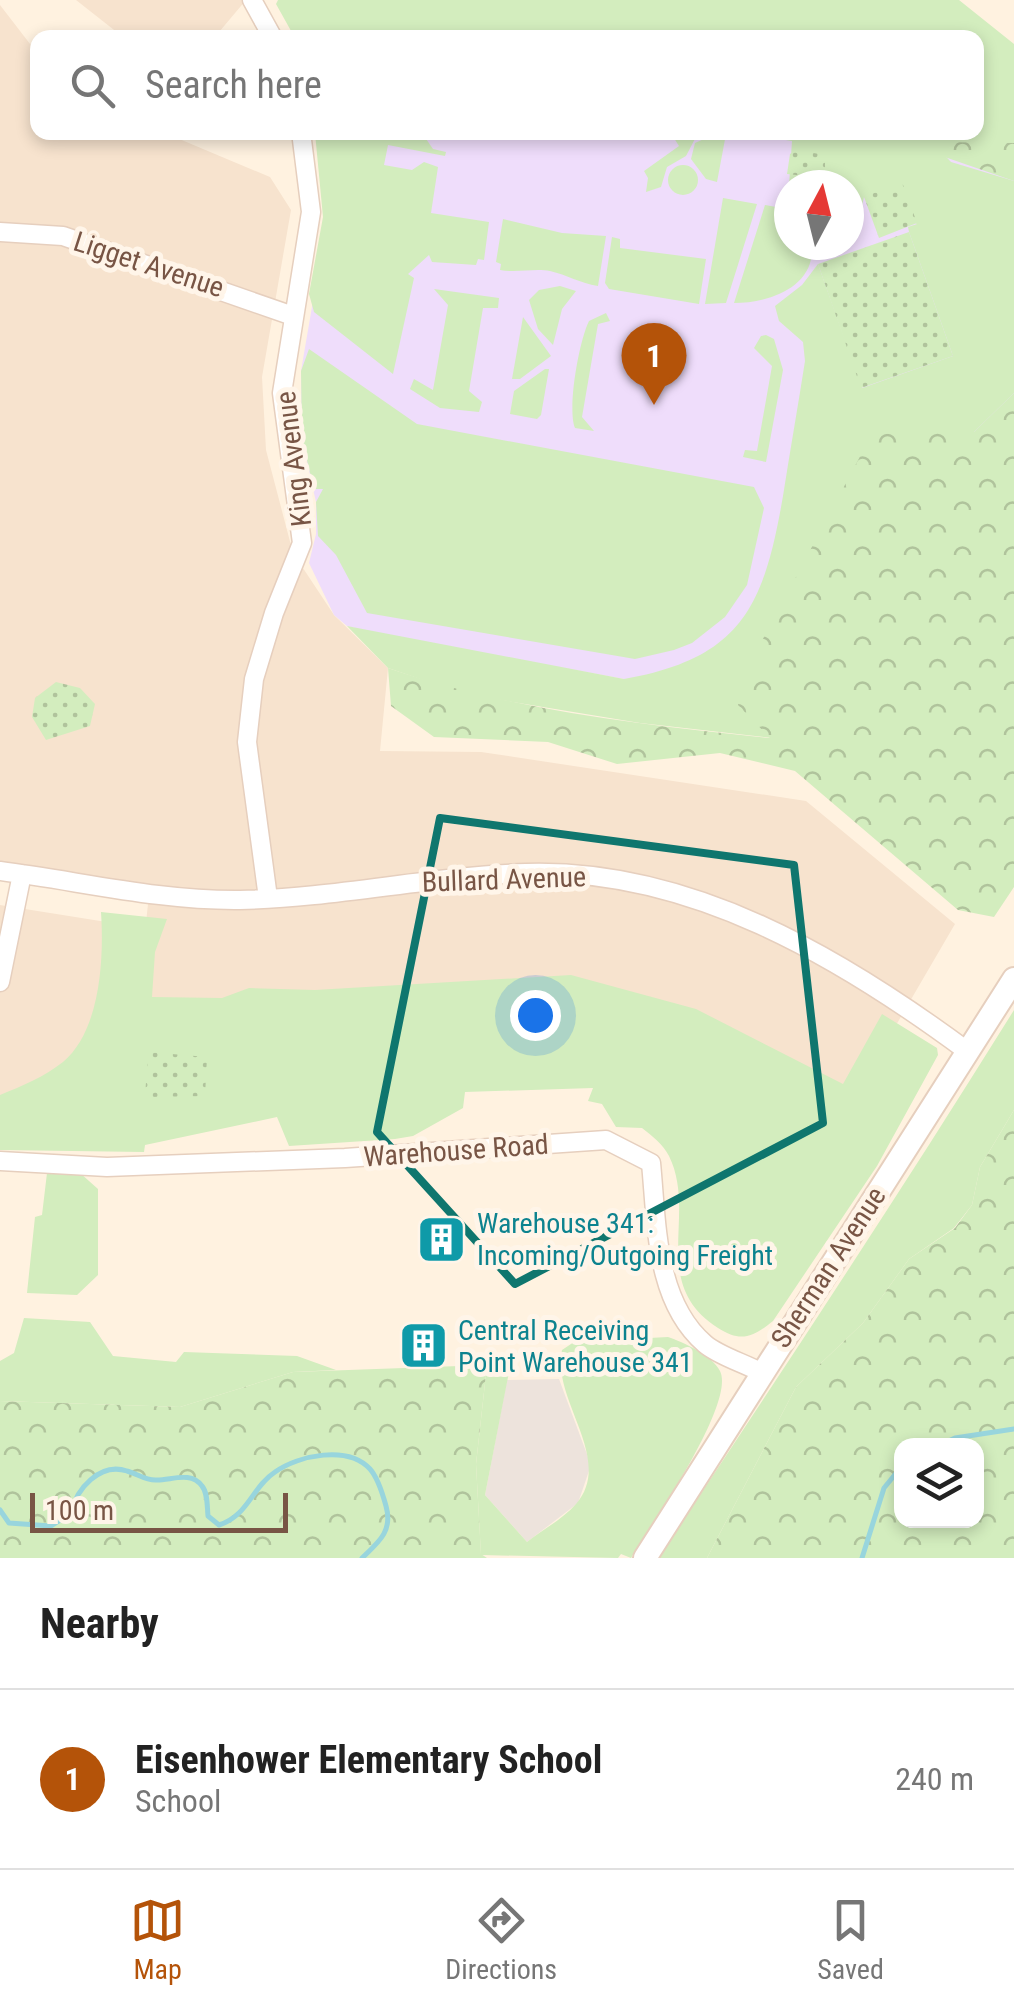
<!DOCTYPE html>
<html lang="en">
<head>
<meta charset="utf-8">
<style>
  body { margin:0; font-family:"Roboto Condensed",sans-serif; background:#f6f6f6; color:#222 }
  .controls { position:absolute; right:30px; bottom:30px; display:grid; overflow:hidden; border-radius:20px; box-shadow:0 5px 15px #0003 }
  .controls button { width:90px; height:90px; display:grid; place-items:center; padding:0; border:0; border-bottom:2px solid #e0e0e0; background:#fff; color:#222; font:50px sans-serif }
  .compass { position:absolute; left:774px; top:170px; width:90px; height:90px; border-radius:50%; background:#fff; box-shadow:0 5px 15px #0003; rotate:7deg }
  .scale { position:absolute; left:30px; bottom:25px; width:258px; box-sizing:border-box; padding-left:10px; border:5px solid #785545; border-top:0; font-size:28px; line-height:35px; white-space:nowrap; color:#785545; -webkit-text-stroke:8px #fff5e9; paint-order:stroke }
  .you { position:absolute; left:535px; top:1015px; width:35px; height:35px; margin:-25px; border:8px solid #fff; border-radius:50%; background:#1a73e8; box-shadow:0 0 0 15px #1a73e833 }
  .badge { display:grid; place-items:center; width:65px; height:65px; border-radius:50%; background:#b45309; color:#fff; font-size:32px; font-weight:700 }
  .pin { position:absolute; translate:-50% -82px; filter:drop-shadow(0 2px 5px #0008) }
  .pin::after { content:''; position:absolute; top:52px; width:35px; height:30px; background:inherit; clip-path:polygon(0 0,100% 0,50% 100%) }
  .list { margin:0; padding:0; list-style:none }
  h2 { display:flex; justify-content:space-between; align-items:center; height:130px; margin:0; padding:0 40px; font-size:42px }
  h2 small { font-size:32px; font-weight:400; color:#767676 }
  .list li { display:grid; grid-template-columns:65px 1fr auto; gap:30px; align-items:center; box-sizing:border-box; height:180px; padding:0 40px; border-top:2px solid #e0e0e0 }
  .list b { display:block; font-size:38px; white-space:nowrap }
  .list p { margin:0; font-size:32px; white-space:nowrap; color:#767676 }
  .list em { font-size:32px; font-style:normal; color:#767676 }
  .icon { flex:none; width:55px; height:55px; fill:none; stroke:currentColor; stroke-width:2; stroke-linecap:round; stroke-linejoin:round }
  .map { position:relative; flex:none; width:1014px; height:1558px; overflow:hidden }
  .search { position:absolute; background:#fff; box-shadow:0 5px 15px #0003; left:30px; right:30px; top:30px; height:110px; display:flex; align-items:center; gap:25px; box-sizing:border-box; padding:0 35px; border-radius:20px; color:#767676; font-size:38px }
  .sheet { height:310px; background:#fff }
  nav { display:flex; justify-content:space-around; align-items:center; box-sizing:border-box; height:140px; border-top:2px solid #e0e0e0; background:#fff; font-size:28px; color:#767676 }
  nav a { display:grid; justify-items:center; gap:5px }
  nav .on { color:#b45309 }
  .map>svg:first-child { display:block }
  .residential { fill:#f7e3ce }
  .industrial { fill:#ede3dc }
  .education { fill:#efddfb; fill-rule:evenodd }
  .grass { fill:#d3edbe }
  .forest { fill:url(#forest-crowns); fill-rule:evenodd }
  .park { fill:url(#park-dots) }
  .lines { fill:none; stroke-linecap:round; stroke-linejoin:round }
  .stream { stroke:#98d5dd; stroke-width:5 }
  .minor-casing { stroke:#e6cfbe; stroke-width:21 }
  .tertiary-casing { stroke:#e6cfbe; stroke-width:26 }
  .minor { stroke:#fff; stroke-width:18 }
  .tertiary { stroke:#fff; stroke-width:22 }
  .marked { fill:none; stroke:#0f766e; stroke-width:8; stroke-linejoin:round }
  .labels { text-anchor:middle; stroke-width:10; stroke-linejoin:round; paint-order:stroke }
  .street-label { font-size:28px; fill:#785545; stroke:#fff5e9 }
  .culture-label { font-size:28px; fill:#0d838f; stroke:#fff5e9; text-anchor:start }
</style>
</head>
<body>
<div class="map">
<svg width="1014" height="1558" viewBox="0 0 1014 1558">
  <defs>
    <pattern id="forest-crowns" width="20" height="18" patternUnits="userSpaceOnUse" patternTransform="scale(2.5)"><rect width="20" height="18" fill="#d3edbe"/><path d="M2 6a3 3 0 1 1 6 0M12 15a3 3 0 1 1 6 0" fill="none" stroke="#b0c39c"/></pattern>
    <pattern id="park-dots" width="8" height="8" patternUnits="userSpaceOnUse" patternTransform="scale(2.5)"><rect width="8" height="8" fill="#d3edbe"/><path d="M2 2h.1M6 6h.1" fill="none" stroke="#b0c39c" stroke-width="1.8" stroke-linecap="round"/></pattern>
  </defs>
  <rect width="100%" height="100%" fill="#fff2e0"/>
  <path class="residential" d="M76 0H246L214 38 123 37Z
    M0 5 37 53 38 132 165 133 270 177 291 210 262 377 266 450 293 553 334 615 388 668 380 751 481 752 806 801 955 924 843 1116 137 1008 150 885 0 861Z
    M0 905 119 924 114 992 65 1083 0 1106Z"/>
  <path class="industrial" d="M559 1379 591 1465 578 1503 527 1542 485 1495 507 1380Z"/>
  <path class="education" d="M952 132 1014 160V401L847 532 788 618 721 673 624 679 379 634 347 626 334 615 309 563 316 534V502L302 440 301 371 327 219 320 133ZM789 185H849V245H789Z"/>
  <path class="grass" d="M278 0H959L1014 44V143H933L951 162 1014 181V393L974 432 772 738 640 723 464 694 388 668 347 626 624 679C742 658 764 606 783 496 790 451 798 406 805 361L803 342 779 321 775 306 802 285 818 264 862 388 953 356 909 232 908 227 917 224 864 197 859 219 849 223V185H789L792 141 741 133 976 132V38H295L276 4Z
    M315 133H422L433 149 446 152 445 156 388 145 384 165 412 170 424 162 438 167 431 213 489 222 484 260 478 259 476 265 432 262 429 255 408 274 414 278 393 374 314 312 309 294 323 217Z
    M675 133H698L686 156 667 167 661 187 646 192 648 178 644 171 679 146 672 135Z
    M717 133 726 134 717 182 706 179 691 159 695 143Z
    M668 180a15 15 0 1 1 30 0a15 15 0 1 1-30 0Z
    M723 198 757 204 726 303 705 304Z
    M765 205 782 208 780 224 786 241 812 252C810 290 765 303 734 303Z
    M503 219 562 233 606 236 598 286C580 283 567 275 550 271 535 268 517 273 500 270L501 264 496 262Z
    M612 237 620 239V248L706 259 699 304 609 289 605 283Z
    M560 286 576 291 562 309 553 345 538 329 529 300 539 290Z
    M434 289 499 298 498 308H483L469 391 482 402 479 412 440 408 410 389 414 379 433 390 448 305Z
    M606 313 610 321 598 324 582 417 594 431 575 428C567 409 579 341 589 321Z
    M523 317 551 356 520 379H512Z
    M766 335 774 339 783 370 766 462 743 457 745 450 757 451 772 366 754 348 761 336Z
    M309 349 417 424 754 487 764 508 747 585 725 617 692 643 674 650 635 659 367 613 336 555 318 536 316 502 323 489H314L302 440 301 371Z
    M545 369H549L541 415 537 419 510 414 514 391Z
    M101 912 167 919 155 952 152 997 222 998 249 988 315 990 571 975 696 1009 843 1084 882 1014 937 1048 938 1055 877 1166 773 1321C753 1337 741 1343 718 1328 648 1283 698 1215 669 1156 663 1144 652 1136 642 1128L616 1127 602 1104 588 1101 593 1088 465 1092 463 1108 413 1136 395 1139 289 1146 277 1117 145 1145 144 1152 0 1150V1095C22 1086 44 1077 63 1062 101 1030 104 957 101 912Z
    M1014 1010V1110L980 1167 972 1205 954 1228 909 1259 863 1323 796 1387 707 1558H658C779 1376 899 1195 1014 1010Z
    M47 1173H80L98 1189V1275L77 1295 27 1293 35 1217 42 1215Z
    M24 1318 90 1322 113 1356 176 1362 184 1352 297 1356 336 1370 293 1372 180 1407 0 1401V1361L14 1353Z
    M668 1337C683 1342 713 1356 720 1371 736 1403 651 1526 631 1558L621 1554 618 1558 481 1555 476 1464 487 1365H505L509 1372 485 1495 527 1542C542 1530 563 1519 576 1504 615 1459 551 1400 562 1350L574 1342Z"/>
  <path class="forest" d="M932 142 1014 143V181L936 154Z
    M1014 393V887L994 917 958 910 795 771 720 753 617 764 548 742 434 737 391 706 388 668C511 710 641 725 770 738L738 705 748 667 872 434 974 432Z
    M1014 1110V1558H707L796 1387 863 1323 909 1259 955 1228 972 1205 980 1167ZM902 1446H976V1520H902Z
    M487 1365 476 1464 481 1554 487 1558H0V1401L180 1407 293 1372Z"/>
  <path class="park" d="M796 150 825 155V178L787 174 790 154Z
    M902 182 917 223 879 238 864 197Z
    M909 232 953 356 861 388 818 264Z
    M56 682 80 688 95 704 90 726 46 740 32 717 35 698Z
    M148 1052 207 1057 205 1096 145 1097Z"/>
  <g class="lines">
    <path class="stream" d="M938 1446 955 1438 1014 1429
      M0 1510 9 1523 51 1526 71 1513C76 1489 100 1462 127 1471 138 1474 146 1481 157 1480 172 1480 191 1471 202 1486 208 1493 207 1507 208 1516L219 1525C248 1516 252 1487 275 1472 299 1455 348 1445 370 1469 378 1478 383 1495 386 1506 393 1531 379 1542 362 1558
      M862 1558 884 1488 902 1466"/>
    <defs>
      <path id="minor" d="M252 0 273 38
        M0 232 63 236 293 316
        M0 871C79 881 160 901 240 900 336 898 431 876 526 873 690 868 840 957 967 1051
        M268 898 247 742 254 679 274 613 302 543 282 393 311 212 301 132
        M0 982 22 874
        M0 1161 107 1167 345 1158 606 1140 651 1163C657 1224 655 1301 705 1344 719 1356 744 1363 760 1372"/>
      <path id="tertiary" d="M645 1558 1014 979"/>
    </defs>
    <use href="#minor" class="minor-casing"/>
    <use href="#tertiary" class="tertiary-casing"/>
    <use href="#minor" class="minor"/>
    <use href="#tertiary" class="tertiary"/>
  </g>
  <path class="marked" d="M440 818 794 865 823 1123 515 1284 377 1132Z"/>
  <defs>
    <symbol id="building-square" viewBox="-11 -11 22 22"><rect x="-9" y="-9" width="18" height="18" rx="4" fill="#0f9aa8" stroke="#fff5e9"/><path d="M-4-6H4V6H1V3H-1V6H-4ZM-2.5-4.3h1.7v1.8h-1.7ZM.8-4.3h1.7v1.8H.8ZM-2.5-1h1.7V.8h-1.7ZM.8-1h1.7V.8H.8Z" fill="#fff"/></symbol>
  </defs>
  <g fill-rule="evenodd">
    <use href="#building-square" x="414" y="1212" width="55" height="55"/>
    <use href="#building-square" x="396" y="1318" width="55" height="55"/>
  </g>
  <g class="labels">
    <g class="street-label">
      <text transform="translate(149 264) rotate(18)" y="10">Ligget Avenue</text>
      <text transform="translate(293 459) rotate(-97)" y="10">King Avenue</text>
      <text transform="translate(504 879) rotate(-2)" y="10">Bullard Avenue</text>
      <text transform="translate(456 1150) rotate(-4)" y="10">Warehouse Road</text>
      <text transform="translate(828 1267) rotate(-57)" y="10">Sherman Avenue</text>
    </g>
    <g class="culture-label">
      <text x="477" y="1233">Warehouse 341:<tspan x="477" dy="32">Incoming/Outgoing Freight</tspan></text>
      <text x="458" y="1340">Central Receiving<tspan x="458" dy="32">Point Warehouse 341</tspan></text>
    </g>
  </g>
</svg>
<div class="controls">
<button><svg class="icon" aria-label="layers" viewBox="0 0 24 24"><path d="M12 4l9 5-9 5-9-5zM3 14l9 5 9-5"/></svg></button>
</div>
<svg class="compass" viewBox="-18 -18 36 36"><path d="M0-13l5 13h-10z" fill="#e53935"/><path d="M0 13l5-13h-10z" fill="#767676"/></svg>
<div class="scale">100 m</div>
<div class="you"></div>
<div class="pin badge" style="left:654px;top:405px">1</div>
<div class="search"><svg class="icon" aria-label="search" viewBox="0 0 24 24"><circle cx="10" cy="10" r="6"/><path d="M15 15l6 6"/></svg>Search here</div>
</div>
<section class="sheet">
<h2>Nearby<small></small></h2>
<ul class="list">
<li><span class="badge">1</span><div><b>Eisenhower Elementary School</b><p>School</p></div><em>240 m</em></li>
</ul>
</section>
<nav>
<a class="on"><svg class="icon" aria-label="map" viewBox="0 0 24 24"><path d="M3 6l6-2 6 2 6-2v14l-6 2-6-2-6 2zM9 4v14M15 6v14"/></svg>Map</a>
<a><svg class="icon" aria-label="directions" viewBox="0 0 24 24"><path d="M12 3l9 9-9 9-9-9zM9 14v-3h6M13 9l2 2-2 2"/></svg>Directions</a>
<a><svg class="icon" aria-label="saved" viewBox="0 0 24 24"><path d="M7 4h10v16l-5-4-5 4z"/></svg>Saved</a>
</nav>
</body>
</html>
